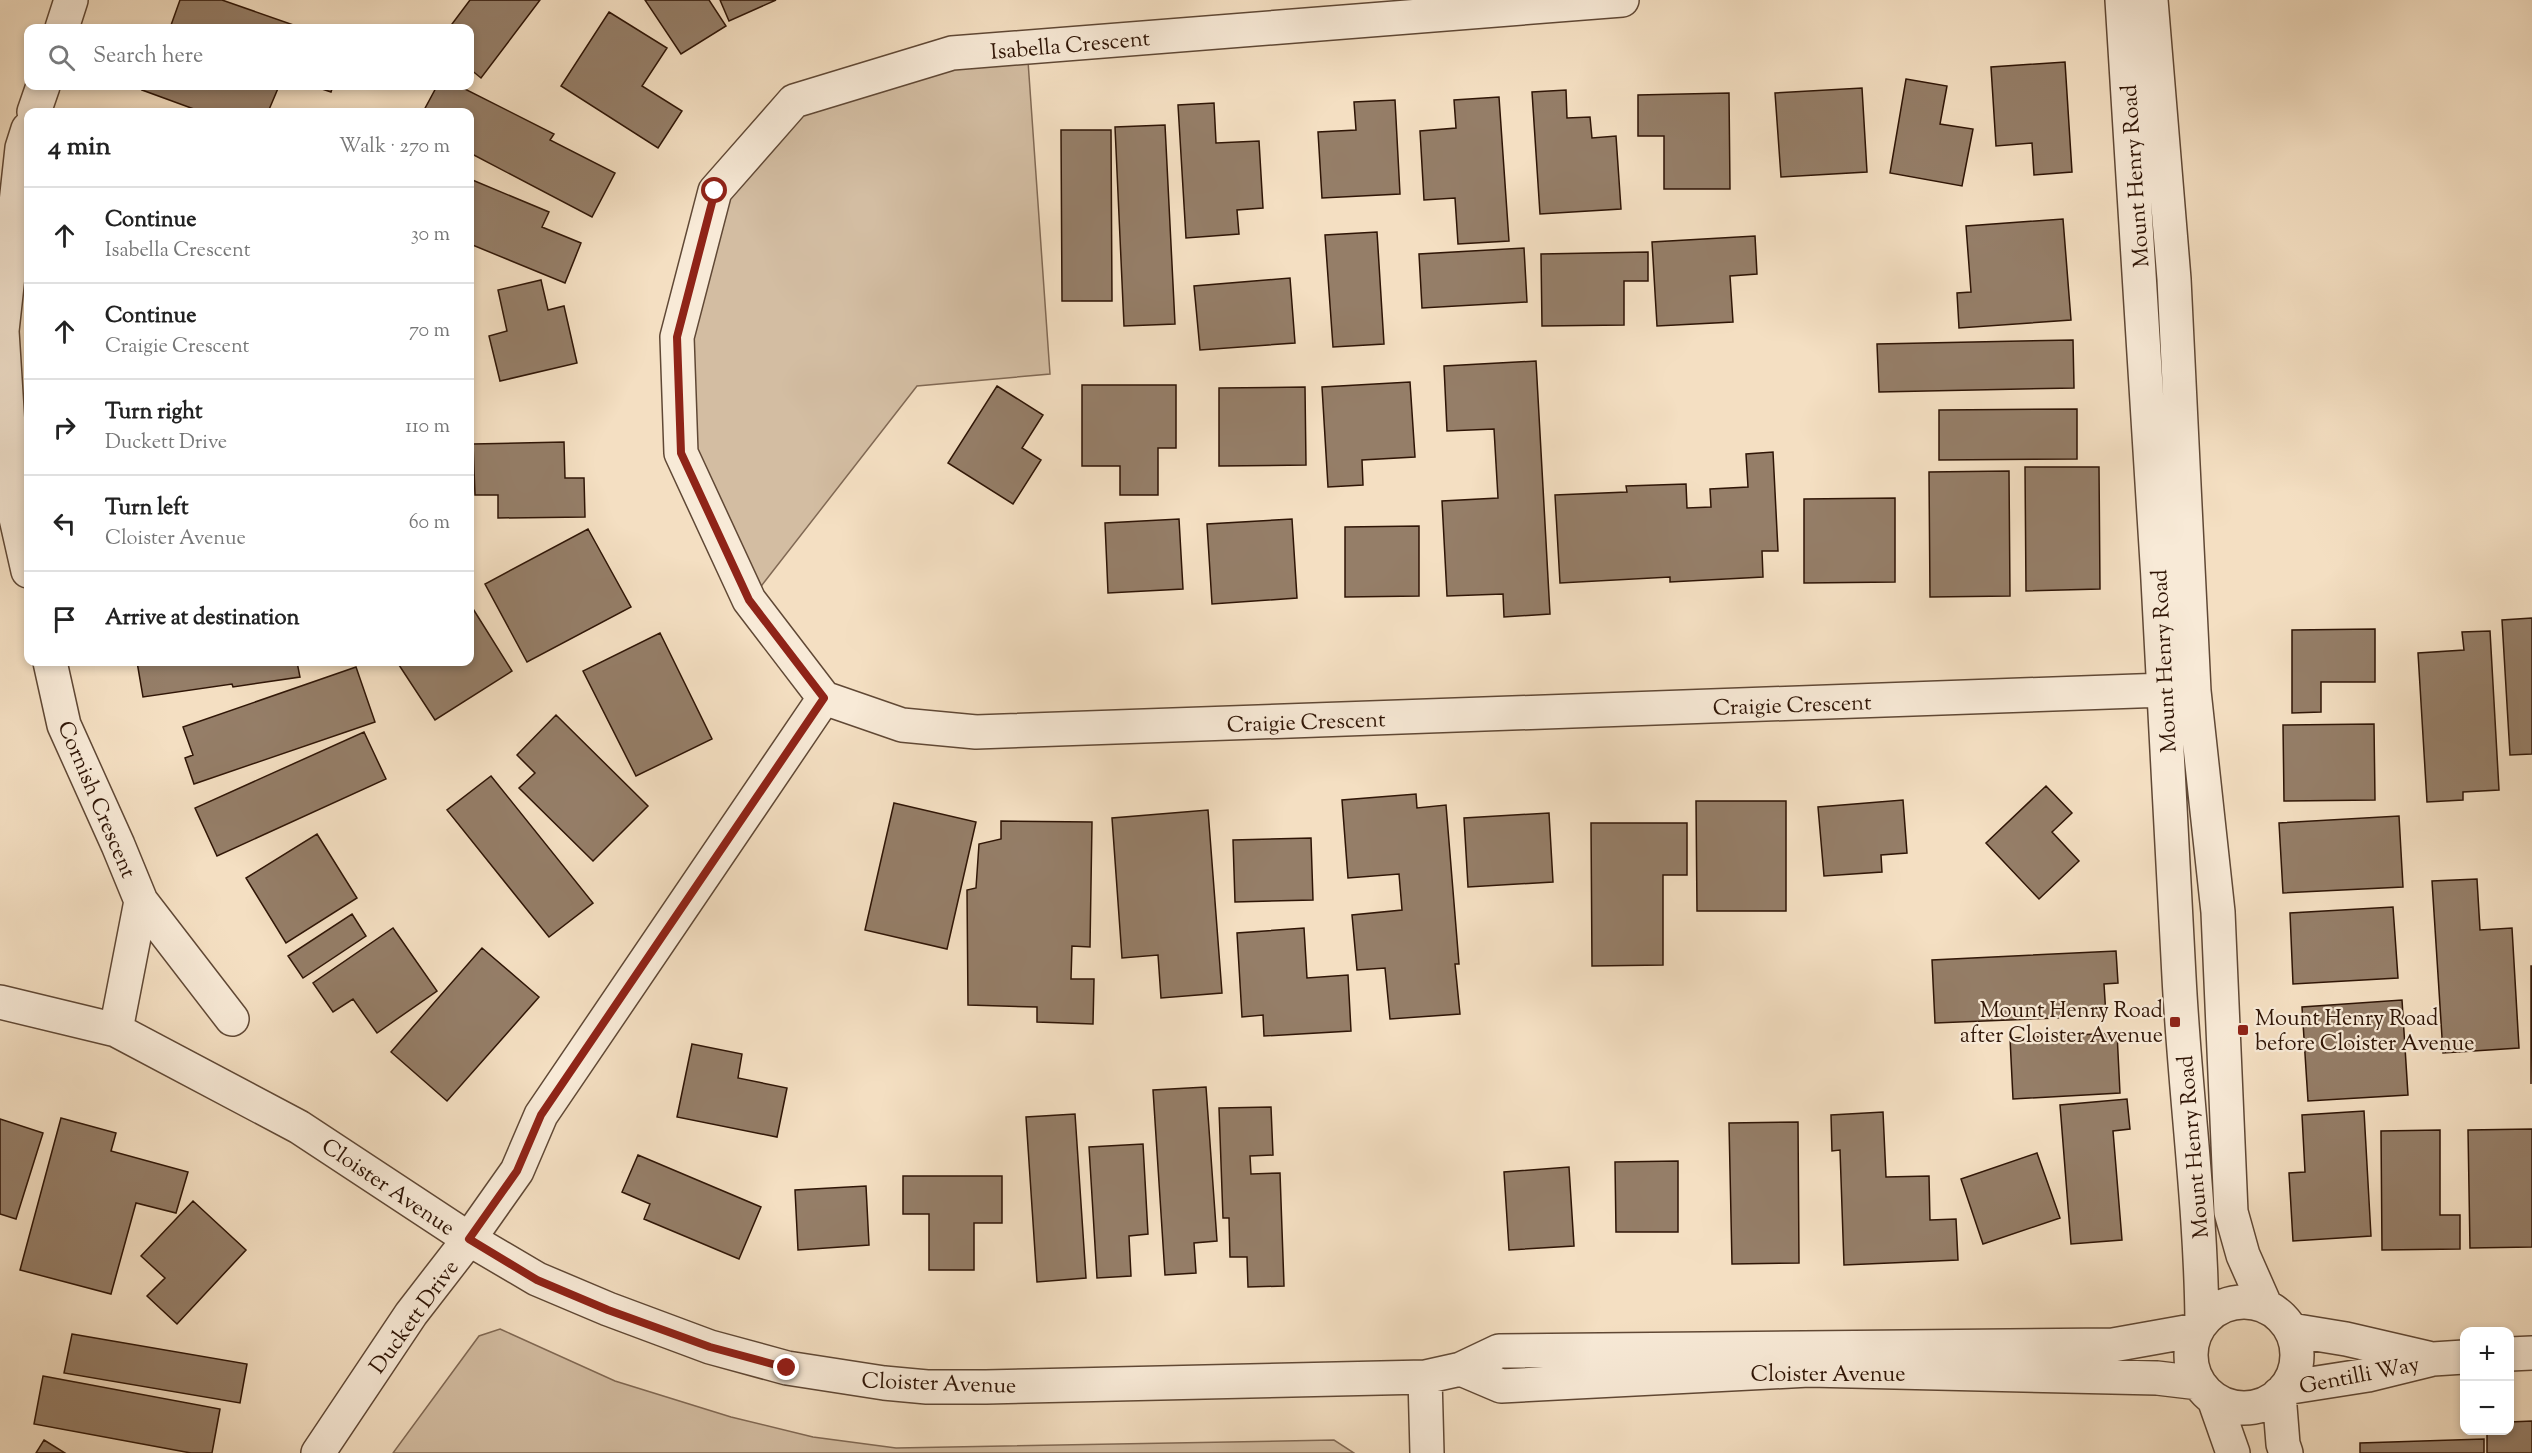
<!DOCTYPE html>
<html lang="en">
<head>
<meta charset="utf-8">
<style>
  body { margin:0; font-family:"Sorts Mill Goudy",serif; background:#f6f6f6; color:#222 }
  .controls { position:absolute; right:18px; bottom:18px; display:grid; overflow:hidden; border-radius:12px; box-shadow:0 3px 9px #0003 }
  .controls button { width:54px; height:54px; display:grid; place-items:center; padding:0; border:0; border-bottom:2px solid #e0e0e0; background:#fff; color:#222; font:30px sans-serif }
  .stop { position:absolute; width:18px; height:18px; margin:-14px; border:4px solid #8f2418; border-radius:50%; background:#fff }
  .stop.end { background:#8f2418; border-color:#fff; box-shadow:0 2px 6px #0008 }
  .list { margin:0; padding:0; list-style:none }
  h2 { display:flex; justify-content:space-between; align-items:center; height:78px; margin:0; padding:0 24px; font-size:26px }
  h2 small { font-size:20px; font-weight:400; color:#767676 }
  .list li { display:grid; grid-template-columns:39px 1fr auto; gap:18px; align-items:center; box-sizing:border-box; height:96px; padding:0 24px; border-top:2px solid #e0e0e0 }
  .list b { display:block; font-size:22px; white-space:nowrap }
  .list p { margin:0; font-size:20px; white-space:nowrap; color:#767676 }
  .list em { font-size:20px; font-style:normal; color:#767676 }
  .icon { flex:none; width:33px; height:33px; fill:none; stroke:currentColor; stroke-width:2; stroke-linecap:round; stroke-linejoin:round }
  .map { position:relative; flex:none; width:2532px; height:1453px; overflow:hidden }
  .search { position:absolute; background:#fff; box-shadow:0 3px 9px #0003; left:24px; top:24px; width:450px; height:66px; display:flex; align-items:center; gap:15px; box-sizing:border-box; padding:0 21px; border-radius:12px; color:#767676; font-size:22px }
  .panel { position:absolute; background:#fff; box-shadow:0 3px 9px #0003; left:24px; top:108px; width:450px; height:558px; border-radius:12px }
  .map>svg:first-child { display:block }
  .green { fill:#d3bda2; stroke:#816954; stroke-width:1.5 }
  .building { fill:#957e68; stroke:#2f1506; stroke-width:1.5 }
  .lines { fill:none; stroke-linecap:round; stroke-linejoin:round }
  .minor-casing { stroke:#604835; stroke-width:36 }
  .minor { stroke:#f8ead7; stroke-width:33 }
  .route { stroke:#8f2418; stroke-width:8 }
  .poi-dot { fill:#8f2418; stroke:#f8ead7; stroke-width:2 }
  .labels { text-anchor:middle; stroke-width:4.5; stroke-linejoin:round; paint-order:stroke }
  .street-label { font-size:22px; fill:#2f1506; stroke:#f8ead7 }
  .poi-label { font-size:22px; fill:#2f1506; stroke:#f8ead7; text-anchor:end }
</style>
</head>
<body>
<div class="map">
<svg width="2532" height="1453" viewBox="0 0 2532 1453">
  <rect width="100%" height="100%" fill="#f4dfc2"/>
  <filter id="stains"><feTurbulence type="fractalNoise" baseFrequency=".00333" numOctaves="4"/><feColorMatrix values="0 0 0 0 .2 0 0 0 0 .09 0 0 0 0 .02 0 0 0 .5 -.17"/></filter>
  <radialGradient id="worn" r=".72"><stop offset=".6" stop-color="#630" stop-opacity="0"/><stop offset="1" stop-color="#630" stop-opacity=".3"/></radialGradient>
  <path class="green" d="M1028 61 1050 374 917 386 755 594 692 452 688 336 726 193 801 110 956 64Z
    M500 1329 615 1381 731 1417 813 1437 896 1448 1334 1440 1354 1453H393L479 1336Z"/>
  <path class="building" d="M180 0H222L302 28H170Z
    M470 0H540L481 78 470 69V28H449Z
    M645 0H709L726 26 681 54Z
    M720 0H776L729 21Z
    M609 12 667 48 642 86 682 111 658 148 561 86Z
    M2065 62 2072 172 2034 175 2032 143 1996 146 1991 67Z
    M1906 79 1947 86 1940 124 1973 129 1962 186 1890 173Z
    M144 86H279L268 112H202L142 90Z
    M313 86H333L331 92Z
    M437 86H459L554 134 550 140 615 173 592 217 470 153V112H423Z
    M1862 88 1867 172 1781 177 1775 93Z
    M1566 90 1567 118 1590 117 1592 138 1616 136 1621 209 1540 214 1532 92Z
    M1729 93 1730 189H1664V136H1638V95Z
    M1499 97 1509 241 1458 244 1455 198 1424 200 1420 131 1456 128 1454 100Z
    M1395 100 1400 194 1322 198 1318 132 1356 130 1354 102Z
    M1214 103 1216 143 1259 141 1263 208 1237 210 1239 234 1186 238 1178 105Z
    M1165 125 1175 324 1124 326 1115 127Z
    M1061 130H1111L1112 301H1062Z
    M470 179 549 212 542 227 581 243 565 283 470 244Z
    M2063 219 2071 320 1959 328 1957 293 1971 292 1966 226Z
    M1377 232 1384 344 1333 347 1325 235Z
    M1755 236 1757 274 1730 276 1733 322 1657 326 1652 242Z
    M1524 248 1527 302 1422 308 1419 254Z
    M1648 252V281H1624V325L1542 326 1541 254Z
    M1290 278 1295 343 1200 350 1194 286Z
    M541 280 548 310 564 306 577 363 500 381 489 336 507 331 498 290Z
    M2073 340 2074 388 1879 392 1877 344Z
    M1536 361 1550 614 1504 617 1503 594 1447 596 1442 501 1498 498 1494 429 1447 431 1444 366Z
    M1410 382 1415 457 1362 460 1363 485 1328 487 1322 387Z
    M1082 385H1176V448H1158V495H1120V466H1082Z
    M997 386 1043 415 1022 448 1041 460 1013 504 948 463Z
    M1305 387 1306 465 1219 466V388Z
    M2077 409V459L1939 460V410Z
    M564 442 565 478H584L585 517 498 518V495H475L473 444Z
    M1773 452 1778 551H1762L1763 577 1670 582V577L1560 583 1555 495 1627 492 1626 486 1686 484 1687 508 1711 507 1710 489 1748 487 1746 454Z
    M2025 467H2099L2100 589 2026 591Z
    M2009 471 2010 596 1930 597 1929 472Z
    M1895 498V582L1804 583V499Z
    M1179 519 1183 589 1108 593 1105 523Z
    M1292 519 1297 598 1212 604 1207 524Z
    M1419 526V596L1345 597V527Z
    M588 529 631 607 527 662 485 584Z
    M470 604 512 671 435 720 397 662H470Z
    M2532 618V754L2510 755 2502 620Z
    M2375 629V682H2321V712L2292 713V630Z
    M2490 631 2499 790 2463 792V800L2427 802 2418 653 2464 650 2462 632Z
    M660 633 712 739 636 776 583 671Z
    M137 662H297L300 677 233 687 232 684 143 697Z
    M356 667 375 722 194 784 185 758 193 755 183 727Z
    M556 715 648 806 593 861 519 788 535 773 517 755Z
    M2374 724 2375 800 2284 801 2283 725Z
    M364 732 386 779 217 856 195 808Z
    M491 776 593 903 549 937 447 810Z
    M2046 786 2072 813 2052 832 2079 861 2039 899 1986 843Z
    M1416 794 1417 808 1446 805 1459 964H1455L1460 1014 1390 1019 1385 968 1357 970 1352 915 1402 910 1399 874 1348 878 1342 800Z
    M1903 800 1907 853 1881 855 1882 872 1824 876 1818 807Z
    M1696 801H1786V911H1697Z
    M894 803 976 822 947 949 865 930Z
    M1208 810 1222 993 1161 998 1158 955 1122 958 1112 818Z
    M1549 813 1553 882 1468 887 1464 818Z
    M2399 816 2403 887 2283 893 2279 823Z
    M1001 821 1092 822 1090 947 1072 946 1071 979H1094L1093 1024 1037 1022V1007L968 1005 967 890 976 888 979 844 1001 839Z
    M1591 823H1687V875H1663V965L1592 966Z
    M317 834 357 898 286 943 246 878Z
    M1311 838 1313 900 1235 902 1233 840Z
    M2477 879 2480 930 2512 928 2519 1048 2443 1053 2432 881Z
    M2393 907 2398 978 2293 984 2290 913Z
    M352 914 366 936 303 978 288 956Z
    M393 928 437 991 377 1033 353 999 333 1012 313 983Z
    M1304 928 1307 978 1348 975 1351 1031 1264 1036 1263 1015 1242 1017 1237 933Z
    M482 948 539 997 447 1101 391 1052Z
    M2116 951 2118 983 2104 984 2106 1016 1935 1023 1932 960Z
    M2531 966H2532L2531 1084Z
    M2402 1000 2408 1095 2308 1101 2302 1007Z
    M2117 1033 2120 1093 2013 1099 2010 1038Z
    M692 1044 742 1054 738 1078 787 1088 777 1137 677 1117Z
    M1206 1087 1217 1241 1194 1243 1196 1273 1165 1275 1153 1090Z
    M2127 1099 2130 1129 2113 1131 2122 1240 2071 1244 2060 1105Z
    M1271 1107 1273 1155 1250 1156 1251 1174 1280 1173 1284 1286 1248 1287 1247 1257H1230L1229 1218H1223L1219 1108Z
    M2364 1111 2371 1236 2293 1241 2289 1173 2305 1172 2302 1115Z
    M1883 1112 1886 1177 1929 1176 1930 1220 1956 1219 1958 1260 1844 1265 1840 1150 1832 1151 1831 1115Z
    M1075 1114 1086 1278 1037 1282 1026 1117Z
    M61 1118 116 1133 111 1151 188 1172 176 1213 136 1203 111 1294 20 1270Z
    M0 1119 43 1133 16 1219 0 1214Z
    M1798 1122 1799 1263 1732 1264 1729 1123Z
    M2532 1129V1247L2470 1248 2468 1130Z
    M2440 1130V1215H2460V1249L2382 1250 2381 1131Z
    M1143 1144 1148 1234 1129 1236 1131 1276 1097 1278 1089 1147Z
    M2037 1153 2060 1218 1983 1244 1961 1179Z
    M638 1155 761 1207 739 1259 644 1219 650 1204 622 1192Z
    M1678 1161V1232H1616L1615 1162Z
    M1569 1167 1574 1246 1509 1250 1504 1172Z
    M903 1176H1002V1223H974V1270H929V1214H903Z
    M866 1186 869 1245 798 1250 795 1190Z
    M193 1201 246 1250 177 1324 147 1296 165 1278 141 1256Z
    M72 1334 247 1364 240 1403 64 1373Z
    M43 1376 220 1409 212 1453H191L34 1424Z
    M2532 1421V1453H2487V1430H2510V1422Z
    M2484 1439V1453H2360V1443Z
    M44 1440 65 1453H36Z"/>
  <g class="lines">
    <defs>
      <path id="minor" d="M1622 0 952 53 794 101 715 191 677 337 681 453 749 600 824 698 902 725 976 732 2165 690 2194 691
        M2122 0C2144 326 2163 651 2179 977 2185 1093 2201 1207 2202 1323
        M2151 0 2174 279 2194 691 2218 912 2231 1212 2243 1255 2266 1307
        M62 28 71 0
        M34 112 43 86
        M28 129 22 148 2 331 13 505 28 571
        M50 662 64 725 118 845 141 901 116 1030
        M141 901 232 1019
        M0 1002 116 1030 299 1127 469 1239 537 1279 608 1309 710 1347 787 1368 884 1383 927 1387H986L1425 1377 1461 1369 1499 1351 2113 1345 2197 1330
        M2191 1355a53 53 0 1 1 106 0a53 53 0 1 1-106 0Z
        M2291 1330 2346 1339 2428 1358
        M2510 1354 2532 1353
        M1461 1369 1501 1386 1809 1370 2157 1378 2199 1383
        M1425 1377 1427 1453
        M2285 1388 2368 1375 2433 1359 2464 1357
        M2279 1394 2283 1444 2286 1453
        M2214 1399 2233 1453
        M318 1453 411 1314 469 1239 517 1171 541 1115 824 698"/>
    </defs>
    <use href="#minor" class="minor-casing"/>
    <use href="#minor" class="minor"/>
  </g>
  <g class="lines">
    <path class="route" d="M715 191 677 337 681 453 749 600 824 698 541 1115 517 1171 469 1239 537 1280 608 1310 710 1347 787 1368"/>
  </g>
  <g class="poi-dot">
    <rect x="2169" y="1016" width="12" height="12" rx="3"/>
    <rect x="2237" y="1024" width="12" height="12" rx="3"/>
  </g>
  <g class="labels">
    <g class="street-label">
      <text transform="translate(1070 44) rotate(-5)" y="8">Isabella Crescent</text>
      <text transform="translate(2134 176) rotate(-94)" y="8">Mount Henry Road</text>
      <text transform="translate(2163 661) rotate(-93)" y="8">Mount Henry Road</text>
      <text transform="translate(1792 704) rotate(-2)" y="8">Craigie Crescent</text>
      <text transform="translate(1306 721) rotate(-2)" y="8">Craigie Crescent</text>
      <text transform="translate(98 799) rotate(67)" y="8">Cornish Crescent</text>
      <text transform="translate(2192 1147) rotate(-95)" y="8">Mount Henry Road</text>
      <text transform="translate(389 1186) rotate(34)" y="8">Cloister Avenue</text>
      <text transform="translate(413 1316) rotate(-54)" y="8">Duckett Drive</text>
      <text x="1828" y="1381">Cloister Avenue</text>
      <text transform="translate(2359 1374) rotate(-11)" y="8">Gentilli Way</text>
      <text transform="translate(939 1382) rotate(2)" y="8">Cloister Avenue</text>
    </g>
    <g class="poi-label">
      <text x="2163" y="1017">Mount Henry Road<tspan x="2163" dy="25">after Cloister Avenue</tspan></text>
      <text x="2255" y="1025" text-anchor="start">Mount Henry Road<tspan x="2255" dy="25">before Cloister Avenue</tspan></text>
    </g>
  </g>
  <rect width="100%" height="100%" filter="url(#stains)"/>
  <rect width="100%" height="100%" fill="url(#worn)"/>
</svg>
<div class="controls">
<button>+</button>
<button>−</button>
</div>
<div class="stop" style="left:715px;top:191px"></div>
<div class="stop end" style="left:787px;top:1368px"></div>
<div class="search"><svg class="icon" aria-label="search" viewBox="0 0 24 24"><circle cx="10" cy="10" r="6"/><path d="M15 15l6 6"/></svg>Search here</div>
<section class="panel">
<h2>4 min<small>Walk · 270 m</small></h2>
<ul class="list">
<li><svg class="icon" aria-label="ahead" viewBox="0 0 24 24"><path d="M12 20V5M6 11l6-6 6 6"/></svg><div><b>Continue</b><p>Isabella Crescent</p></div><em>30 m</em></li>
<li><svg class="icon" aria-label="ahead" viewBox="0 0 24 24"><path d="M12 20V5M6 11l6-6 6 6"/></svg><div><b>Continue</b><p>Craigie Crescent</p></div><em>70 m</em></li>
<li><svg class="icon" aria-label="right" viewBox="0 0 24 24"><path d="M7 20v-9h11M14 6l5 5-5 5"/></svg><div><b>Turn right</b><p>Duckett Drive</p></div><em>110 m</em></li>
<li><svg class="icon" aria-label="left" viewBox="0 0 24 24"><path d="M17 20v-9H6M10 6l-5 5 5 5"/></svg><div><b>Turn left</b><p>Cloister Avenue</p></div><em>60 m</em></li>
<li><svg class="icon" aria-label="arrive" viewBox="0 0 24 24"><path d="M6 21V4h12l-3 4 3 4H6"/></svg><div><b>Arrive at destination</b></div></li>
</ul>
</section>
</div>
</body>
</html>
